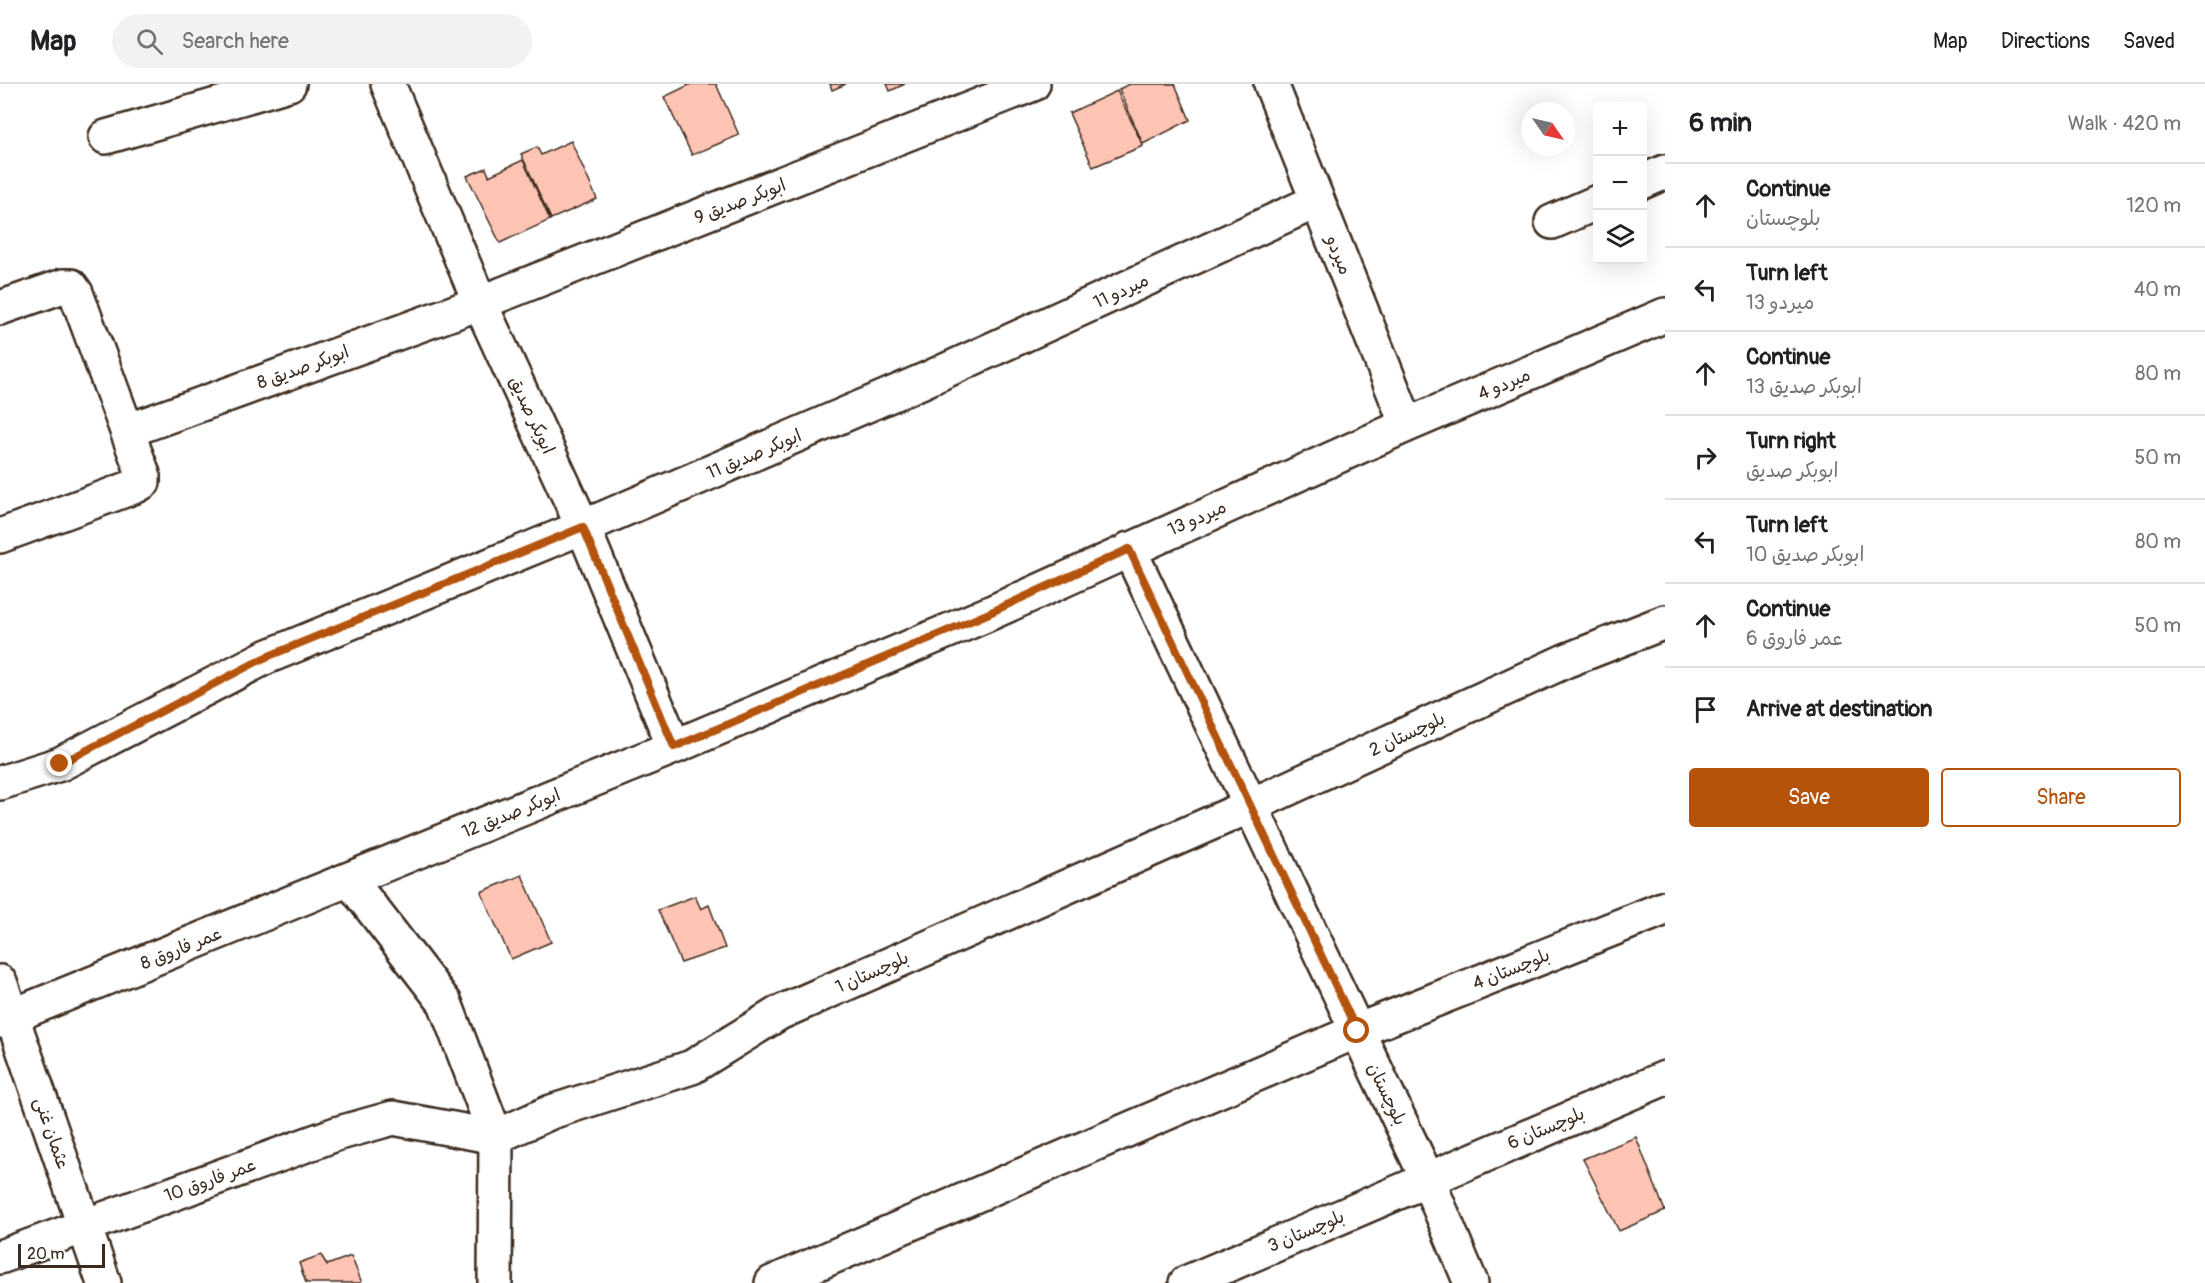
<!DOCTYPE html>
<html lang="en">
<head>
<meta charset="utf-8">
<style>
  body { margin:0; font-family:Pangolin,"Playpen Sans Arabic",sans-serif; background:#f2f2f2; color:#202124 }
  .controls { position:absolute; right:18px; top:18px; display:grid; overflow:hidden; border-radius:6px; box-shadow:0 6px 24px #0002 }
  .controls button { width:54px; height:54px; display:grid; place-items:center; padding:0; border:0; border-bottom:2px solid #e0e0e0; background:#fff; color:#202124; font:30px sans-serif }
  .compass { position:absolute; left:1521px; top:18px; width:54px; height:54px; border-radius:50%; background:#fff; box-shadow:0 6px 24px #0002; rotate:124deg }
  .scale { position:absolute; left:18px; bottom:15px; width:87px; box-sizing:border-box; padding-left:6px; border:3px solid #3b2a1e; border-top:0; font-size:16px; line-height:21px; white-space:nowrap; color:#3b2a1e; -webkit-text-stroke:4px #fff; paint-order:stroke }
  .stop { position:absolute; width:18px; height:18px; margin:-14px; border:4px solid #b45309; border-radius:50%; background:#fff }
  .stop.end { background:#b45309; border-color:#fff; box-shadow:0 2px 6px #0008 }
  .list { margin:0; padding:0; list-style:none }
  h2 { display:flex; justify-content:space-between; align-items:center; height:78px; margin:0; padding:0 24px; font-size:26px }
  h2 small { font-size:20px; font-weight:400; color:#757577 }
  .list li { display:grid; grid-template-columns:39px 1fr auto; gap:18px; align-items:center; box-sizing:border-box; height:84px; padding:0 24px; border-top:2px solid #e0e0e0 }
  .list b { display:block; font-size:22px; white-space:nowrap }
  .list p { margin:0; font-size:20px; white-space:nowrap; color:#757577 }
  .list em { font-size:20px; font-style:normal; color:#757577 }
  .actions { display:flex; gap:12px; padding:18px 24px }
  .actions a { flex:1; padding:14px 0; border:2px solid #b45309; border-radius:6px; text-align:center; font-size:21px; color:#b45309 }
  .actions .main { background:#b45309; color:#fff }
  .icon { flex:none; width:33px; height:33px; fill:none; stroke:currentColor; stroke-width:2; stroke-linecap:round; stroke-linejoin:round }
  .map { position:relative; flex:none; width:1665px; height:1199px; overflow:hidden }
  header { display:flex; align-items:center; gap:36px; box-sizing:border-box; height:84px; padding:0 30px; background:#fff; border-bottom:2px solid #e0e0e0 }
  header strong { font-size:28px }
  nav { display:flex; gap:33px; margin-inline-start:auto; font-size:21px }
  .search { width:420px; height:54px; background:#f2f2f2; display:flex; align-items:center; gap:15px; box-sizing:border-box; padding:0 21px; border-radius:33px; color:#757577; font-size:22px }
  main { display:flex }
  aside { flex:1; background:#fff }
  .map>svg:first-child { display:block }
  .building { fill:#fec4b4; stroke:#3b2a1e; stroke-width:1.5 }
  .lines { fill:none; stroke-linecap:round; stroke-linejoin:round }
  .minor-casing { stroke:#3b2a1e; stroke-width:38 }
  .minor { stroke:#fff; stroke-width:33 }
  .route { stroke:#b45309; stroke-width:8 }
  .labels { text-anchor:middle; stroke-width:4.5; stroke-linejoin:round; paint-order:stroke }
  .street-label { font-size:18px; fill:#3b2a1e; stroke:#fff }
</style>
</head>
<body>
<header>
<strong>Map</strong>
<div class="search"><svg class="icon" aria-label="search" viewBox="0 0 24 24"><circle cx="10" cy="10" r="6"/><path d="M15 15l6 6"/></svg>Search here</div>
<nav><a>Map</a><a>Directions</a><a>Saved</a></nav>
</header>
<main>
<div class="map">
<svg width="1665" height="1199" viewBox="0 0 1665 1199">
  <rect width="100%" height="100%" fill="#fff"/>
  <filter id="ink" filterUnits="userSpaceOnUse"><feTurbulence type="fractalNoise" baseFrequency=".0167" numOctaves="2"/><feDisplacementMap in="SourceGraphic" scale="12" xChannelSelector="R" yChannelSelector="G"/><feConvolveMatrix kernelMatrix="1 2 1 2 8 2 1 2 1" color-interpolation-filters="sRGB"/></filter>
  <g filter="url(#ink)">
    <path class="building" d="M691 0H716L739 51 692 71 664 13Z
      M830 0H846L832 6Z
      M887 0H905L890 7Z
      M1130 0H1175L1190 36 1143 60 1119 5Z
      M1117 7 1143 62 1093 83 1069 29Z
      M571 57 597 115 551 135 521 70 537 63 541 71Z
      M523 76 550 136 500 159 467 92 486 84 489 92Z
      M522 791 551 858 511 875 481 808Z
      M695 812 701 825 709 821 725 864 681 879 658 826Z
      M1636 1053 1665 1127 1619 1147 1583 1075Z
      M321 1171 327 1181 351 1172 362 1199H306L299 1179Z"/>
    <g class="lines">
      <defs>
        <path id="minor" d="M388 0 480 219 583 443 674 663
          M1271 0 1407 341
          M106 53 289 0
          M1642 98 1665 88
          M1552 138 1598 118
          M0 224 63 202H71L76 209 143 390V398L136 402 0 452
          M127 347 480 219 1033 0
          M1129 465 1427 1094 1471 1199
          M0 699 60 680 264 574 583 443 925 296 1317 117
          M349 795 445 919 496 1053 495 1199
          M0 898 104 1199
          M0 937 674 663 988 530 1407 341 1665 231
          M496 1053 551 1028 692 983 779 929 1250 722 1565 577 1665 538
          M0 1173 336 1050 393 1034 496 1053
          M772 1199 1357 947 1665 824
          M1186 1199 1665 994"/>
      </defs>
      <use href="#minor" class="minor-casing"/>
      <use href="#minor" class="minor"/>
    </g>
  </g>
  <g class="lines" filter="url(#ink)">
    <path class="route" d="M60 680 264 574 583 443 674 663 987 530 1129 465 1357 947"/>
  </g>
  <g class="labels">
    <g class="street-label">
      <text transform="translate(740 117) rotate(-21)" y="6">ابوبکر صدیق 9</text>
      <text transform="translate(1339 171) rotate(68)" y="6">میردو</text>
      <text transform="translate(1121 207) rotate(-25)" y="6">میردو 11</text>
      <text transform="translate(303 283) rotate(-20)" y="6">ابوبکر صدیق 8</text>
      <text transform="translate(1504 300) rotate(-23)" y="6">میردو 4</text>
      <text transform="translate(532 331) rotate(65)" y="6">ابوبکر صدیق</text>
      <text transform="translate(754 370) rotate(-23)" y="6">ابوبکر صدیق 11</text>
      <text transform="translate(1197 434) rotate(-24)" y="6">میردو 13</text>
      <text transform="translate(1407 650) rotate(-25)" y="6">بلوچستان 2</text>
      <text transform="translate(511 729) rotate(-22)" y="6">ابوبکر صدیق 12</text>
      <text transform="translate(181 864) rotate(-22)" y="6">عمر فاروق 8</text>
      <text transform="translate(1511 885) rotate(-22)" y="6">بلوچستان 4</text>
      <text transform="translate(872 888) rotate(-24)" y="6">بلوچستان 1</text>
      <text transform="translate(1387 1010) rotate(64)" y="6">بلوچستان</text>
      <text transform="translate(1546 1044) rotate(-23)" y="6">بلوچستان 6</text>
      <text transform="translate(52 1049) rotate(71)" y="6">عثمان غنی</text>
      <text transform="translate(210 1096) rotate(-20)" y="6">عمر فاروق 10</text>
      <text transform="translate(1306 1147) rotate(-23)" y="6">بلوچستان 3</text>
    </g>
  </g>
</svg>
<div class="controls">
<button>+</button>
<button>−</button>
<button><svg class="icon" aria-label="layers" viewBox="0 0 24 24"><path d="M12 4l9 5-9 5-9-5zM3 14l9 5 9-5"/></svg></button>
</div>
<svg class="compass" viewBox="-18 -18 36 36"><path d="M0-13l5 13h-10z" fill="#e53935"/><path d="M0 13l5-13h-10z" fill="#757577"/></svg>
<div class="scale">20 m</div>
<div class="stop" style="left:1357px;top:947px"></div>
<div class="stop end" style="left:60px;top:680px"></div>
</div>
<aside>
<h2>6 min<small>Walk · 420 m</small></h2>
<ul class="list">
<li><svg class="icon" aria-label="ahead" viewBox="0 0 24 24"><path d="M12 20V5M6 11l6-6 6 6"/></svg><div><b>Continue</b><p>بلوچستان</p></div><em>120 m</em></li>
<li><svg class="icon" aria-label="left" viewBox="0 0 24 24"><path d="M17 20v-9H6M10 6l-5 5 5 5"/></svg><div><b>Turn left</b><p>میردو 13</p></div><em>40 m</em></li>
<li><svg class="icon" aria-label="ahead" viewBox="0 0 24 24"><path d="M12 20V5M6 11l6-6 6 6"/></svg><div><b>Continue</b><p>ابوبکر صدیق 13</p></div><em>80 m</em></li>
<li><svg class="icon" aria-label="right" viewBox="0 0 24 24"><path d="M7 20v-9h11M14 6l5 5-5 5"/></svg><div><b>Turn right</b><p>ابوبکر صدیق</p></div><em>50 m</em></li>
<li><svg class="icon" aria-label="left" viewBox="0 0 24 24"><path d="M17 20v-9H6M10 6l-5 5 5 5"/></svg><div><b>Turn left</b><p>ابوبکر صدیق 10</p></div><em>80 m</em></li>
<li><svg class="icon" aria-label="ahead" viewBox="0 0 24 24"><path d="M12 20V5M6 11l6-6 6 6"/></svg><div><b>Continue</b><p>عمر فاروق 6</p></div><em>50 m</em></li>
<li><svg class="icon" aria-label="arrive" viewBox="0 0 24 24"><path d="M6 21V4h12l-3 4 3 4H6"/></svg><div><b>Arrive at destination</b></div></li>
</ul>
<div class="actions"><a class="main">Save</a><a>Share</a></div>
</aside>
</main>
</body>
</html>
